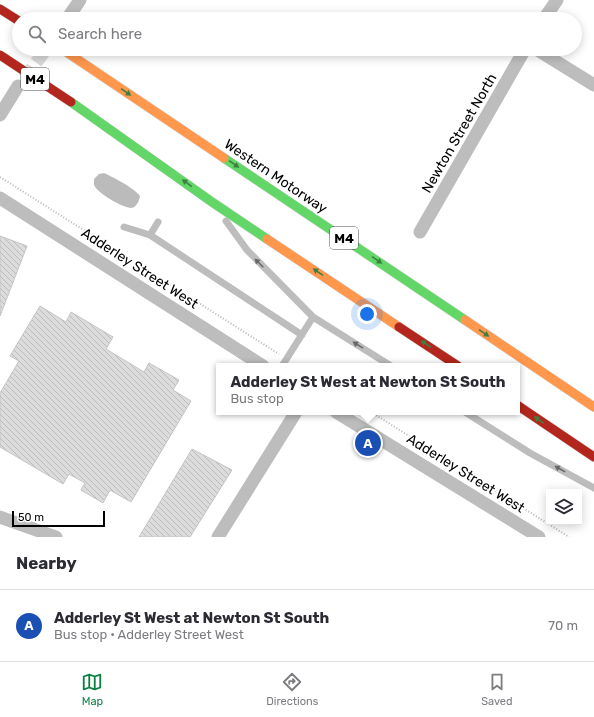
<!DOCTYPE html>
<html lang="en">
<head>
<meta charset="utf-8">
<style>
  body { margin:0; font-family:Rubik,sans-serif; background:#f7f7f7; color:#2b2b33 }
  .controls { position:absolute; right:12px; bottom:12px; display:grid; overflow:hidden; border-radius:0px; box-shadow:0 2px 10px #0003 }
  .controls button { width:36px; height:36px; display:grid; place-items:center; padding:0; border:0; border-bottom:1px solid #e1e1e2; background:#fff; color:#2b2b33; font:20px sans-serif }
  .scale { position:absolute; left:12px; bottom:10px; width:93px; box-sizing:border-box; padding-left:4px; border:2px solid #000; border-top:0; font-size:11px; line-height:14px; white-space:nowrap; color:#000; -webkit-text-stroke:3px #fff; paint-order:stroke }
  .you { position:absolute; left:367px; top:314px; width:14px; height:14px; margin:-10px; border:3px solid #fff; border-radius:50%; background:#1a73e8; box-shadow:0 0 0 6px #1a73e833 }
  .badge { display:grid; place-items:center; width:26px; height:26px; border-radius:50%; background:#0b8043; color:#fff; font-size:13px; font-weight:700 }
  .pin { position:absolute; translate:-50% -50%; border:2px solid #fff; box-shadow:0 1px 4px #0006 }
  .popup { position:absolute; left:216px; top:363px; width:304px; height:52px; box-sizing:border-box; display:grid; place-content:center; border-radius:0px; background:#fff; filter:drop-shadow(0 1px 3px #0005); font-size:13px; white-space:nowrap; color:#7c7c81 }
  .popup b { font-size:15px; color:#2b2b33 }
  .popup::after { content:''; position:absolute; left:50%; top:100%; margin-left:-8px; border:8px solid transparent; border-top-color:#fff }
  .list { margin:0; padding:0; list-style:none }
  h2 { display:flex; justify-content:space-between; align-items:center; height:52px; margin:0; padding:0 16px; font-size:17px }
  h2 small { font-size:13px; font-weight:400; color:#7c7c81 }
  .list li { display:grid; grid-template-columns:26px 1fr auto; gap:12px; align-items:center; box-sizing:border-box; height:72px; padding:0 16px; border-top:1px solid #e1e1e2 }
  .list b { display:block; font-size:15px; white-space:nowrap }
  .list p { margin:0; font-size:13px; white-space:nowrap; color:#7c7c81 }
  .list em { font-size:13px; font-style:normal; color:#7c7c81 }
  .icon { flex:none; width:22px; height:22px; fill:none; stroke:currentColor; stroke-width:2; stroke-linecap:round; stroke-linejoin:round }
  .map { position:relative; flex:none; width:594px; height:537px; overflow:hidden }
  .search { position:absolute; background:#fff; box-shadow:0 2px 10px #0003; left:12px; right:12px; top:12px; height:44px; display:flex; align-items:center; gap:10px; box-sizing:border-box; padding:0 14px; border-radius:22px; color:#7c7c81; font-size:15px }
  .sheet { height:124px; background:#fff }
  nav { display:flex; justify-content:space-around; align-items:center; box-sizing:border-box; height:56px; border-top:1px solid #e1e1e2; background:#fff; font-size:11px; color:#7c7c81 }
  nav a { display:grid; justify-items:center; gap:2px }
  nav .on { color:#0b8043 }
  .map>svg:first-child { display:block }
  .water { fill:#bbb }
  .building { fill:url(#building-back-hatch); stroke:#c4c4c4 }
  .lines { fill:none; stroke-linecap:round; stroke-linejoin:round }
  .street-tunnel { stroke:#d9d9d9; stroke-width:13; stroke-dasharray:13 6; stroke-linecap:butt }
  .fast-casing { stroke:#dbdbdb; stroke-width:10 }
  .slow-casing { stroke:#dbdbdb; stroke-width:10 }
  .jam-casing { stroke:#dbdbdb; stroke-width:10 }
  .path { stroke:#b8b8b8; stroke-width:2; stroke-dasharray:1 2; stroke-linecap:butt }
  .lane { stroke:#bdbdbd; stroke-width:7 }
  .street { stroke:#bdbdbd; stroke-width:13 }
  .fast { stroke:#63d668; stroke-width:9 }
  .slow { stroke:#ff974d; stroke-width:9 }
  .jam { stroke:#b3261e; stroke-width:9 }
  .jam-bridge-casing { stroke:#dbdbdb; stroke-width:10; stroke-linecap:butt }
  .jam-bridge { stroke:#b3261e; stroke-width:9 }
  .oneway { fill:#3b803e }
  .oneway2 { fill:#686868 }
  .labels { text-anchor:middle; stroke-width:4; stroke-linejoin:round; paint-order:stroke }
  .shield { fill:#fff; stroke:#4c4c4c; stroke-width:1 }
  .shield-label { font-size:13px; font-weight:bold; fill:#000 }
  .street-label { font-size:14px; fill:#000; stroke:#fff }
</style>
</head>
<body>
<div class="map">
<svg width="594" height="537" viewBox="0 0 594 537">
  <defs>
    <pattern id="building-back-hatch" width="6" height="6" patternUnits="userSpaceOnUse"><rect width="6" height="6" fill="#dcdcdc"/><path d="M-1 5l2 2M0 0l6 6M5-1l2 2" fill="none" stroke="#bbb"/></pattern>
  </defs>
  <rect width="100%" height="100%" fill="#fff"/>
  <path class="water" d="M104 173C113 177 134 188 140 196 139 201 137 207 131 208 123 208 97 193 94 185 94 185 94 179 94 179L99 174Z"/>
  <path class="building" d="M0 236 27 246 0 316Z
    M40 306 66 322 71 312 113 337 106 349 144 372 149 363 179 380 173 390 191 401 131 502 110 490 103 503 81 490 85 483 69 474 63 484 0 447V393L19 361 10 356Z
    M192 449 232 470 190 537H139Z"/>
  <g class="lines">
    <path class="street-tunnel" d="M25 78 46 49"/>
    <defs>
      <path id="fast" d="M71 102 212 202 267 239
        M224 158 465 320"/>
      <path id="slow" d="M62 49 224 158
        M267 239 399 327
        M465 320 594 407"/>
      <path id="jam" d="M0 9 19 21
        M399 327 458 366
        M517 405 594 457"/>
    </defs>
    <use href="#fast" class="fast-casing"/>
    <use href="#slow" class="slow-casing"/>
    <use href="#jam" class="jam-casing"/>
    <path class="path" d="M0 177 279 354
      M371 412 569 537"/>
    <path class="lane" d="M226 221 247 250 313 317 391 366
      M124 227 150 235 302 335
      M150 235 158 222
      M282 366 313 317
      M465 412 530 453 594 488"/>
    <path class="street" d="M67 19 80 0
      M544 19 557 0
      M536 49 594 85
      M0 115 18 86
      M0 198 263 366
      M420 232 525 49
      M336 412 539 537
      M0 517 56 537
      M218 537 296 412"/>
    <use href="#fast" class="fast"/>
    <use href="#slow" class="slow"/>
    <use href="#jam" class="jam"/>
    <defs>
      <path id="jam-bridge" d="M0 55 71 102"/>
    </defs>
    <use href="#jam-bridge" class="jam-bridge-casing"/>
    <use href="#jam-bridge" class="jam-bridge"/>
  </g>
  <defs><path id="oneway-solid" d="M-6-.8H1V-3.2L6.5 0L1 3.2V.8H-6Z"/></defs>
  <g class="oneway">
    <use href="#oneway-solid" transform="translate(126 92) rotate(34)"/>
    <use href="#oneway-solid" transform="translate(234 164) rotate(34)"/>
    <use href="#oneway-solid" transform="translate(187 183) rotate(-144)"/>
    <use href="#oneway-solid" transform="translate(377 260) rotate(34)"/>
    <use href="#oneway-solid" transform="translate(318 272) rotate(-146)"/>
    <use href="#oneway-solid" transform="translate(484 333) rotate(34)"/>
    <use href="#oneway-solid" transform="translate(426 344) rotate(-146)"/>
    <use href="#oneway-solid" transform="translate(539 420) rotate(-146)"/>
  </g>
  <g class="oneway2">
    <use href="#oneway-solid" transform="translate(259 263) rotate(-135)"/>
    <use href="#oneway-solid" transform="translate(358 345) rotate(-148)"/>
    <use href="#oneway-solid" transform="translate(560 469) rotate(-151)"/>
  </g>
  <g class="labels">
    <g class="shield">
      <rect x="21" y="68" width="28" height="22" rx="3"/>
      <rect x="330" y="227" width="28" height="22" rx="3"/>
    </g>
    <g class="shield-label">
      <text x="35" y="84">M4</text>
      <text x="344" y="243">M4</text>
    </g>
    <g class="street-label">
      <text transform="translate(459 133) rotate(-60)" y="5">Newton Street North</text>
      <text transform="translate(276 176) rotate(34)" y="5">Western Motorway</text>
      <text transform="translate(140 268) rotate(33)" y="5">Adderley Street West</text>
      <text transform="translate(466 473) rotate(32)" y="5">Adderley Street West</text>
    </g>
  </g>
</svg>
<div class="controls">
<button><svg class="icon" aria-label="layers" viewBox="0 0 24 24"><path d="M12 4l9 5-9 5-9-5zM3 14l9 5 9-5"/></svg></button>
</div>
<div class="scale">50 m</div>
<div class="you"></div>
<div class="pin badge" style="left:368px;top:443px;background:#1a4fb4">A</div>
<div class="popup"><b>Adderley St West at Newton St South</b>Bus stop</div>
<div class="search"><svg class="icon" aria-label="search" viewBox="0 0 24 24"><circle cx="10" cy="10" r="6"/><path d="M15 15l6 6"/></svg>Search here</div>
</div>
<section class="sheet">
<h2>Nearby<small></small></h2>
<ul class="list">
<li><span class="badge" style="background:#1a4fb4">A</span><div><b>Adderley St West at Newton St South</b><p>Bus stop · Adderley Street West</p></div><em>70 m</em></li>
</ul>
</section>
<nav>
<a class="on"><svg class="icon" aria-label="map" viewBox="0 0 24 24"><path d="M3 6l6-2 6 2 6-2v14l-6 2-6-2-6 2zM9 4v14M15 6v14"/></svg>Map</a>
<a><svg class="icon" aria-label="directions" viewBox="0 0 24 24"><path d="M12 3l9 9-9 9-9-9zM9 14v-3h6M13 9l2 2-2 2"/></svg>Directions</a>
<a><svg class="icon" aria-label="saved" viewBox="0 0 24 24"><path d="M7 4h10v16l-5-4-5 4z"/></svg>Saved</a>
</nav>
</body>
</html>
